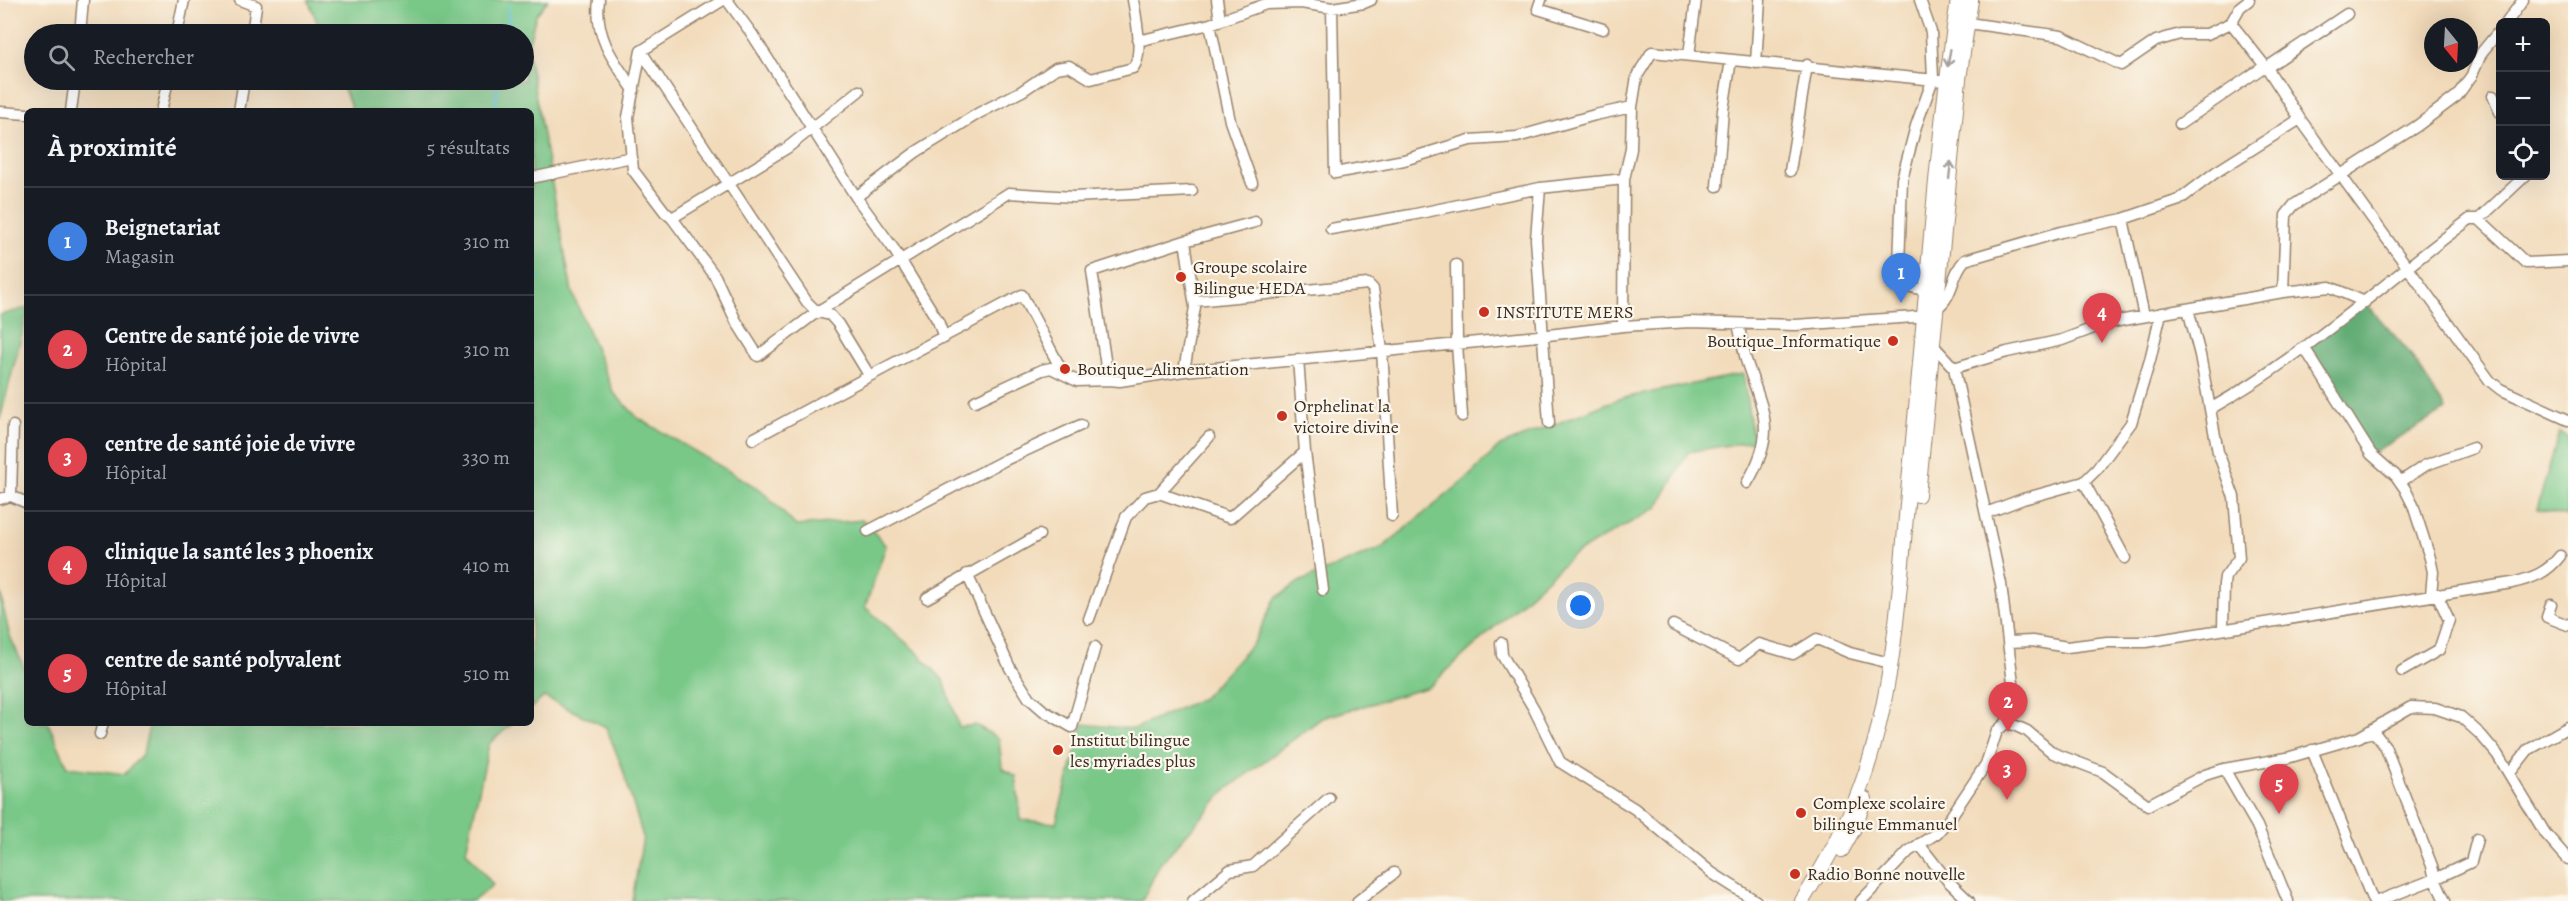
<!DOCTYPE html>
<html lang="fr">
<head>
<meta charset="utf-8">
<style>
  body { margin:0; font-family:Alegreya,serif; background:#20242c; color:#f1f3f6 }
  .controls { position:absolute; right:18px; top:18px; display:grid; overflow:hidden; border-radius:9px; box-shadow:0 6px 24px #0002 }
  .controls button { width:54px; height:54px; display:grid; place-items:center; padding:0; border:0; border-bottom:2px solid #363941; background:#171b24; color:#f1f3f6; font:30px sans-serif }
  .compass { position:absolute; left:2424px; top:18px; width:54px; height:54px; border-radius:50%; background:#171b24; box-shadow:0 6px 24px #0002; rotate:162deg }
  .you { position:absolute; left:1581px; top:606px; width:21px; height:21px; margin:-15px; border:4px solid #fff; border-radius:50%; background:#1a73e8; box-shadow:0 0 0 9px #1a73e833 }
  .badge { display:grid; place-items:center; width:39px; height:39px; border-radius:50%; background:#0b8043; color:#fff; font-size:20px; font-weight:700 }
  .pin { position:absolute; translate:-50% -50px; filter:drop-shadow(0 2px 3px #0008) }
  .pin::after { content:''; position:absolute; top:32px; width:21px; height:18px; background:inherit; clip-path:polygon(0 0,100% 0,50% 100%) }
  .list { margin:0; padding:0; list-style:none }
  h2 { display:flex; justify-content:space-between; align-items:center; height:78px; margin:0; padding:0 24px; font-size:26px }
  h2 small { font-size:20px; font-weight:400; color:#9ea1a6 }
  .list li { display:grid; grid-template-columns:39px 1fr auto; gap:18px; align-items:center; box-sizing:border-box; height:108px; padding:0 24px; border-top:2px solid #363941 }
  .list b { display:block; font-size:22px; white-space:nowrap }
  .list p { margin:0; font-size:20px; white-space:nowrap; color:#9ea1a6 }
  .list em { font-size:20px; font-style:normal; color:#9ea1a6 }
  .icon { flex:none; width:33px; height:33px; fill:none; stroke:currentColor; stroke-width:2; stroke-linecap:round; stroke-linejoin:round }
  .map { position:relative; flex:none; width:2568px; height:901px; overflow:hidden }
  .search { position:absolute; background:#171b24; box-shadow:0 6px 24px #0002; left:24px; top:24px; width:510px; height:66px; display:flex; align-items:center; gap:15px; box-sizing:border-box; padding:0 21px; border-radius:33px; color:#9ea1a6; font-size:22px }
  .panel { position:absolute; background:#171b24; box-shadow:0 6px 24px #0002; left:24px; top:108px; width:510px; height:618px; border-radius:9px }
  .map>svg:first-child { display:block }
  .green { fill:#79c888; stroke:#5a7953; stroke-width:1.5 }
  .forest { fill:#62ac74; stroke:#4e6b49; stroke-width:1.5 }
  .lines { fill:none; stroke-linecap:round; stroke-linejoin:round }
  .stream { stroke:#5bc5d7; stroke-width:3 }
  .minor-casing { stroke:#96826c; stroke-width:13 }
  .major-casing { stroke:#96826c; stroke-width:16 }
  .minor { stroke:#fff; stroke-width:10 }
  .major { stroke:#fff; stroke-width:14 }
  .oneway { stroke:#a79f9a }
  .poi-dot { fill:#c8321e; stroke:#fbf7ec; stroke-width:2 }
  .labels { text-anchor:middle; stroke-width:4.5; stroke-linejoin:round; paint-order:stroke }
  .poi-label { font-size:18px; fill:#3b2a1e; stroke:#fbf7ec; text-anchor:start }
</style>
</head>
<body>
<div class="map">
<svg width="2568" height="901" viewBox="0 0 2568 901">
  <rect width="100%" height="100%" fill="#fbf7ec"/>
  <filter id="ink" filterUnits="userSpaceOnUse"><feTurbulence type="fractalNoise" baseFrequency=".0167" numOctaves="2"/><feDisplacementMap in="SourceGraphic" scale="12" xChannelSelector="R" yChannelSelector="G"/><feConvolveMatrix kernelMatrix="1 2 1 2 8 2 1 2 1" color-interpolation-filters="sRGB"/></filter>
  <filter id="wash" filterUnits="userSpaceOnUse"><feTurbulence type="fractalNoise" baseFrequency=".008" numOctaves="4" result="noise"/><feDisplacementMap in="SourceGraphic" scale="24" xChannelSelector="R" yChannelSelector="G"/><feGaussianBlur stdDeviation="1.35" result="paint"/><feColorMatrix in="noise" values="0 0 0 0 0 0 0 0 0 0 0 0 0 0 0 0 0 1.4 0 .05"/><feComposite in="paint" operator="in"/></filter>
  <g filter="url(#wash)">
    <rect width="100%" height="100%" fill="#f2dbbb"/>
    <path class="green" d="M308 0H548L536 15 527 49 572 292 614 393 638 418 761 490 796 526 863 520 886 546 865 607 918 653 944 681 959 727 976 725 999 739 1002 768 1016 776 1021 820 1056 823 1083 724 1134 729 1203 698 1254 642 1275 599 1299 582 1383 547 1466 479 1500 446 1618 399 1743 374 1753 441 1688 452 1658 507 1573 555 1429 687 1322 718 1226 790 1160 864 1142 901H632L643 837 622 767 606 727 544 697 531 708V111H353L340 80H524V34H322Z
      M27 308V315L0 419V315Z
      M2559 433 2568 437V516L2537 509Z
      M0 591 9 634 27 674V723H48L68 767 125 774 143 753 150 723H513L489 744 466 851 493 885 473 901H0Z"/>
    <path class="forest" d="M2365 302 2409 352 2446 410 2371 454 2304 347Z"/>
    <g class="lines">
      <path class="stream" d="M508 7 509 34
        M495 111 498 80
        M531 240 538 278"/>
    </g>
  </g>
  <g filter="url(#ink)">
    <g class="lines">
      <defs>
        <path id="minor" d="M240 0 256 6 252 34
          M599 0C594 36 614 62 634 90
          M723 0 641 51 628 117 633 170 665 212 672 218 715 276 736 321 758 356 817 312 1009 193 1073 197 1192 191
          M727 0 752 34 856 197 893 248 938 321 944 338
          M1217 0 1220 20
          M1541 0 1538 9 1603 29
          M1920 0 1931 32 1933 79 1916 126 1902 179 1899 267 1908 286 1927 291
          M1332 8 1335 173 1404 160 1470 140 1517 137 1595 115 1632 107
          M2507 22 2523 0
          M1968 23 2061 36 2121 65 2156 41 2180 34H2207L2231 23 2269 71 2300 119 2490 381 2500 389 2568 420
          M2231 23 2240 7 2249 0
          M1210 24 1230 121 1252 183
          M80 34 83 0
          M177 34 184 0
          M1138 41 1210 24 1266 4 1301 3 1332 8 1364 3 1371 0
          M641 51 807 302 817 312 830 315 838 324 869 375
          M1689 55 1696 0
          M1756 63 1760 0
          M2266 68 2347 14
          M2493 96 2500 112
          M71 111 75 80
          M161 111 168 80
          M239 111 244 80
          M0 112 27 114
          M2180 124 2265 66
          M1790 171 1807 65
          M531 178 632 157
          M1717 186 1723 110 1731 60
          M1540 188 1536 239 1549 423
          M856 197 916 152 979 113 1022 91 1056 68 1069 66 1091 79 1133 68C1144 54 1136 17 1133 0
          M672 218 787 148 859 91
          M2123 219 2179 200 2216 172 2300 119
          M2479 219 2525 176
          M1255 222 1185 241 1092 271 1108 380 1120 381 1184 371 1548 335 1623 326 1690 322 1795 325 1930 316
          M1331 229 1411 215 1540 188 1624 179 1631 149 1632 107 1637 76 1652 52 1945 81
          M1456 265 1457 344 1462 416
          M1195 301 1368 284 1373 289 1382 350 1392 516
          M2365 302 2330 287 2283 292 2286 215 2294 205 2417 126 2457 96 2472 75 2482 52 2500 30
          M1937 308C1954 296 1951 274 1965 260L2061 232 2123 219 2144 316
          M2188 309 2200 355 2218 452 2234 497 2239 558 2225 577 2224 584 2223 628
          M1738 324C1741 336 1743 348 1746 360 1763 412 1778 431 1747 483
          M1623 326 1624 179
          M1933 345 1954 368 2007 352 2062 340 2107 323 2283 292
          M2304 347 2371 454 2396 476 2405 489 2413 505 2430 558 2433 572 2431 595
          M1184 371 1195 307 1185 241
          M975 401 1042 370 1051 368 1077 381 1108 380
          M2210 409C2304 356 2384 283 2470 219H2479L2526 263 2568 261
          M753 439C842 390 932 343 1022 295L1063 373
          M1305 452 1323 590
          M2400 482 2426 465 2473 448
          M1159 493 1209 437
          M11 496 13 426
          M0 499 11 496 27 503
          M1986 513 2023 499 2084 482
          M868 531 1005 460 1081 425
          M2125 558 2084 482 2097 469 2131 423 2150 360 2161 313
          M967 574 1010 668 1029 698 1044 711 1072 727 1095 647
          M927 598 1039 535
          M2551 605 2547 617 2568 625
          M1089 619 1126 517 1145 497 1159 493 1230 518 1305 452 1298 359
          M1673 625 1739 659 1759 644 1793 654 1817 639 1850 653 1890 663
          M2009 642 2032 641 2067 647 2107 642H2146L2512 583C2533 578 2547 573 2560 556
          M1501 643 1502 655 1534 709 1560 762 1635 809 1712 873 1756 901
          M2402 671 2439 650 2449 620 2437 594
          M2007 722 2027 731 2053 753 2103 772 2148 805 2205 775 2224 769 2287 758 2359 737 2411 707 2435 708 2461 717 2481 735 2497 754 2545 833 2568 859
          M100 734 103 723
          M2365 734 2374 732 2385 746 2432 866 2435 879 2378 901
          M2312 750 2373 901
          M2224 769 2257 826 2288 901
          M2509 774 2528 750 2568 727
          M1919 844 1948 881 1969 901
          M1193 901 1230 870 1253 866 1329 798
          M1358 901 1394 873
          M1861 901 1909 851 1937 833 1950 818 1986 764 1997 731 2007 722 2013 683 2001 584 1954 368
          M2445 901 2435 879 2471 862 2477 839"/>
        <path id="major" d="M1918 495 1959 79 1971 0
          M1842 850 1853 830 1865 799
          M1802 901C1825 865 1846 826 1861 786 1897 686 1900 576 1910 471 1926 314 1934 156 1958 0"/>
      </defs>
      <use href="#minor" class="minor-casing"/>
      <use href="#major" class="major-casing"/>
      <use href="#minor" class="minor"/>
      <use href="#major" class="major"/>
    </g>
    <defs><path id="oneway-shaft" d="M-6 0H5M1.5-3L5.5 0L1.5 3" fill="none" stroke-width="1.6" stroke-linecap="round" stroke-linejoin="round" transform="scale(1.5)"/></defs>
    <g class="oneway">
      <use href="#oneway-shaft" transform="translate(1949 58) rotate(99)"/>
      <use href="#oneway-shaft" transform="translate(1950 170) rotate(-84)"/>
    </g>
  </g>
  <g class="poi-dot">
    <circle cx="1181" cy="277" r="6"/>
    <circle cx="1484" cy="312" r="6"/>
    <circle cx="1893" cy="341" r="6"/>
    <circle cx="1065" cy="369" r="6"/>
    <circle cx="1282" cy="416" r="6"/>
    <circle cx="1058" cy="750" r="6"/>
    <circle cx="1801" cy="813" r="6"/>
    <circle cx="1795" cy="874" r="6"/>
  </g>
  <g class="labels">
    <g class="poi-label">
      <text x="1193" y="273">Groupe scolaire<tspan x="1193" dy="21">Bilingue HEDA</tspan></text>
      <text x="1496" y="318">INSTITUTE MERS</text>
      <text x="1881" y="347" text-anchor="end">Boutique_Informatique</text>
      <text x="1077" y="375">Boutique_Alimentation</text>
      <text x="1294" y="412">Orphelinat la<tspan x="1294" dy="21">victoire divine</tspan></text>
      <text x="1070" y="746">Institut bilingue<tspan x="1070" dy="21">les myriades plus</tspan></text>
      <text x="1813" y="809">Complexe scolaire<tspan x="1813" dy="21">bilingue Emmanuel</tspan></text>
      <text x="1807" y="880">Radio Bonne nouvelle</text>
    </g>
  </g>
</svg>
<div class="controls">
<button>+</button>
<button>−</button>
<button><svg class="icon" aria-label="locate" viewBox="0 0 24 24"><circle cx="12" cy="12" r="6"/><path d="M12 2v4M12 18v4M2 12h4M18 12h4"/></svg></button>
</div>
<svg class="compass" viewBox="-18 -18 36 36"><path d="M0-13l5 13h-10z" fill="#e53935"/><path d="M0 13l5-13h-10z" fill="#9ea1a6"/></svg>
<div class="you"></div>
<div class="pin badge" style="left:1901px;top:303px;background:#3f7fe0">1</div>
<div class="pin badge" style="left:2008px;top:732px;background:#e0444e">2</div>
<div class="pin badge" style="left:2007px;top:800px;background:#e0444e">3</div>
<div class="pin badge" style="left:2102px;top:343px;background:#e0444e">4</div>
<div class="pin badge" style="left:2279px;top:814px;background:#e0444e">5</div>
<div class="search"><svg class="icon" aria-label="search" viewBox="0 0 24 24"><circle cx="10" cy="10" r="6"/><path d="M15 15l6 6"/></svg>Rechercher</div>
<section class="panel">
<h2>À proximité<small>5 résultats</small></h2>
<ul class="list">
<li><span class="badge" style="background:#3f7fe0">1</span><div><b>Beignetariat</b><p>Magasin</p></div><em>310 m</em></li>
<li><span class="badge" style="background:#e0444e">2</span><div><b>Centre de santé joie de vivre</b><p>Hôpital</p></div><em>310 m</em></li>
<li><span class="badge" style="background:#e0444e">3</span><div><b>centre de santé joie de vivre</b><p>Hôpital</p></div><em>330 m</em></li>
<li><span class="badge" style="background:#e0444e">4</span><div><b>clinique la santé les 3 phoenix</b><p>Hôpital</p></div><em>410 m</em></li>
<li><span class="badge" style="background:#e0444e">5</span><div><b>centre de santé polyvalent</b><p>Hôpital</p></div><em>510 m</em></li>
</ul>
</section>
</div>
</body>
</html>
